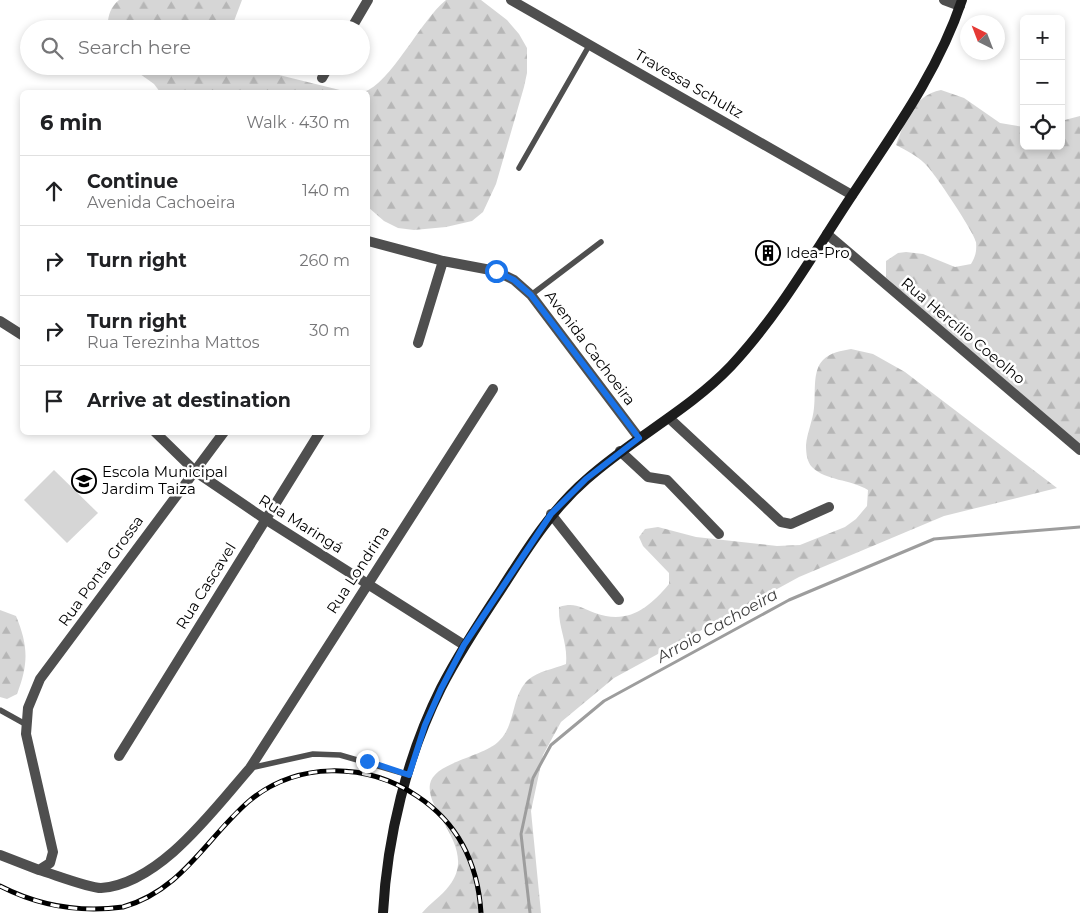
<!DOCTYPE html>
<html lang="en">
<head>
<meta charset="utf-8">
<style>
  body { margin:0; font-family:Montserrat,sans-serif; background:#f6f6f6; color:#202124 }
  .controls { position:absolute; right:15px; top:15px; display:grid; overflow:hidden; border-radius:8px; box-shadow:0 2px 8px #0003 }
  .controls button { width:45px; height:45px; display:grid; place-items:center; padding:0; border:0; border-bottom:1px solid #e0e0e0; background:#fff; color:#202124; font:25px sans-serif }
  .compass { position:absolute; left:960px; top:15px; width:45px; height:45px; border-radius:50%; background:#fff; box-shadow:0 2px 8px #0003; rotate:318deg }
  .stop { position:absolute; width:15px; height:15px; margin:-11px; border:4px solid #1a73e8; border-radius:50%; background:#fff }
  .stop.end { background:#1a73e8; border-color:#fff; box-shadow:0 1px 5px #0008 }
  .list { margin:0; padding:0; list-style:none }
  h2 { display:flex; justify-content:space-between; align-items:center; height:65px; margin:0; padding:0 20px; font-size:21px }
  h2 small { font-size:16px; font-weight:400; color:#757577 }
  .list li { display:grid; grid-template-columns:32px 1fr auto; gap:15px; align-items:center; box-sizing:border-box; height:70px; padding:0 20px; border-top:1px solid #e0e0e0 }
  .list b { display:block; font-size:19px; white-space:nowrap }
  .list p { margin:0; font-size:16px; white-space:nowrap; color:#757577 }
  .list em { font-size:16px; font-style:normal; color:#757577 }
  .icon { flex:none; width:28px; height:28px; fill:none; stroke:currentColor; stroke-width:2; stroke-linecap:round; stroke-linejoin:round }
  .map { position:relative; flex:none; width:1080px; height:913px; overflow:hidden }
  .search { position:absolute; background:#fff; box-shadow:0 2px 8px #0003; left:20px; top:20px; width:350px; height:55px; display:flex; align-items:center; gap:12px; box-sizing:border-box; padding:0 18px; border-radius:28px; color:#757577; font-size:19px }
  .panel { position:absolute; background:#fff; box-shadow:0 2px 8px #0003; left:20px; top:90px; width:350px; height:345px; border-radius:8px }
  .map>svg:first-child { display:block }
  .forest { fill:url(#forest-firs) }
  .park { fill:#d6d6d6 }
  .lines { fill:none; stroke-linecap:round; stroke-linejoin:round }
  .stream { stroke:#9d9d9d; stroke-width:3 }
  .lane { stroke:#4f4f4f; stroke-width:5.5 }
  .street { stroke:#4f4f4f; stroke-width:10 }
  .secondary { stroke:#1c1c1c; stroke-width:10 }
  .rail-casing { stroke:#000; stroke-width:5 }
  .rail { stroke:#fff; stroke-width:3; stroke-dasharray:9; stroke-linecap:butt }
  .route { stroke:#1a73e8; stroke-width:6 }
  .labels { text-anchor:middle; stroke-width:5; stroke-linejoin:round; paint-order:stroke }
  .street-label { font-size:15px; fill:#000; stroke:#fff }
  .poi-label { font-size:15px; fill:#000; stroke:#fff; text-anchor:start }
  .water-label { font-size:16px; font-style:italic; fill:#3e3e3e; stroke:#fff }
</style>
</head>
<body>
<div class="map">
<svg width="1080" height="913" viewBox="0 0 1080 913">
  <defs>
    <pattern id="forest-firs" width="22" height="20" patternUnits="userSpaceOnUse" patternTransform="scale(1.25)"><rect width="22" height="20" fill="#d6d6d6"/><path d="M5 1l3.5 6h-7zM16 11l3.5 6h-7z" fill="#b6b6b6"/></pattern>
  </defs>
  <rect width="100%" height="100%" fill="#fff"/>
  <path class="forest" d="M119 0H242L231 29H108C107 18 110 7 119 0Z
    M446 0H481L507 20 519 34 527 48V73L524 87 496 184 483 212 472 221 446 227 414 230 398 228 384 221 368 207V92H349C354 92 360 93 364 92 390 84 421 20 446 0Z
    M129 66H227L232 70 275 74 348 92H160L154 84Z
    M941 90 964 98 1000 123 1024 127V146H1061V121L1080 116V451L898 290 886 277V261L898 253 906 252 923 254 955 267 971 264C975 257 977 252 976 242 974 232 937 177 928 167 920 157 907 151 896 145 905 121 913 96 941 90Z
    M851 349 873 354 905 372 1057 488 944 516 799 577 614 678 561 722 543 755 531 811 541 913H422C430 903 442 896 449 886 479 848 425 813 430 784 434 762 484 757 499 741 516 725 511 696 528 680 538 671 554 669 566 664 568 642 558 628 559 607 576 602 580 608 595 613 628 625 649 608 669 584V573L643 546 639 537 645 529 658 527 696 537 777 546 800 545 845 527 856 519 867 506 868 490C850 479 826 481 812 467 807 462 806 453 806 445 807 433 813 420 814 408 816 393 812 371 823 360 831 352 841 351 851 349Z
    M0 610 16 616C28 645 29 663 17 694L7 699 0 697Z"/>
  <path class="park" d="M54 470 98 513 67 543 24 500Z"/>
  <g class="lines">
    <path class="stream" d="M530 913 521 834 533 778 551 745 604 701 789 600 934 539 1080 527"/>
    <path class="lane" d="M519 168 590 44
      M531 295 601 242
      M0 710 27 725
      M250 768 313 754 340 755 409 775"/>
    <path class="street" d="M511 0 852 195
      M944 0 960 6
      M351 29 368 0
      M322 78 329 66
      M827 234 1080 450
      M368 241 443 261 496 271 514 280 531 295 639 438
      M0 321 22 335
      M418 343 443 261
      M669 418 781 522 791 524 829 507
      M155 432 196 472 265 519 464 645
      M620 451 648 477 667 480 719 534
      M551 514 619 600
      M119 756 320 432
      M0 855 39 870 50 863 53 852 26 734 28 708 40 679 224 432
      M39 870C53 874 89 888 101 888 160 884 214 809 250 768L493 389"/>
    <path class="secondary" d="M383 913C387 837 407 756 441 688 459 653 480 621 502 588 527 549 551 510 587 479 633 438 689 410 731 366 777 317 811 258 847 203 890 137 937 75 962 0"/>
    <defs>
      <path id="rail" d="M0 886C39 906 79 913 123 907 182 890 205 840 248 802 296 761 366 762 417 796 458 823 478 864 481 913"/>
    </defs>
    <use href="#rail" class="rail-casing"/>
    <use href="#rail" class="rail"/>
  </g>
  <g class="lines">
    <path class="route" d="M367 761 409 775 425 725 441 689 464 645 551 514 586 479 639 438 531 295 514 280 496 271"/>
  </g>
  <defs>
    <symbol id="building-ring" viewBox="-11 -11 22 22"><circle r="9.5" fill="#fff" stroke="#000" stroke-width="1.5"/><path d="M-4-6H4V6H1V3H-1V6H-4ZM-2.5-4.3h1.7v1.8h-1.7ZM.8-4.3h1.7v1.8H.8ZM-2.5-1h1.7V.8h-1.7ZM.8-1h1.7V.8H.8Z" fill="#000"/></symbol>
    <symbol id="school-ring" viewBox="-11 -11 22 22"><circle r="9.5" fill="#fff" stroke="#000" stroke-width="1.5"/><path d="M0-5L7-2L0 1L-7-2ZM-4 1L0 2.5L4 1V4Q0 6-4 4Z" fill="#000"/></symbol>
  </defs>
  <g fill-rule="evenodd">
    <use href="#building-ring" x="754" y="239" width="28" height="28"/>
    <use href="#school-ring" x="70" y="467" width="28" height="28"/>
  </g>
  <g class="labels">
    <g class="street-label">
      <text transform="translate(689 84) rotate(30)" y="5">Travessa Schultz</text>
      <text transform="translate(963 331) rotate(40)" y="5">Rua Hercílio Coeolho</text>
      <text transform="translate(590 348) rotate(53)" y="5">Avenida Cachoeira</text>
      <text transform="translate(301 524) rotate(32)" y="5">Rua Maringá</text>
      <text transform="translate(358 570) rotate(-57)" y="5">Rua Londrina</text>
      <text transform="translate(101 571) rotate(-54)" y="5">Rua Ponta Grossa</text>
      <text transform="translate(206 586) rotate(-58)" y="5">Rua Cascavel</text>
    </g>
    <g class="poi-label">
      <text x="786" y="258">Idea-Pro</text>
      <text x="102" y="477">Escola Municipal<tspan x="102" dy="17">Jardim Taiza</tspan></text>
    </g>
    <g class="water-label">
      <text transform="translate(717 625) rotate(-29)" y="6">Arroio Cachoeira</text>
    </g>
  </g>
</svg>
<div class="controls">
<button>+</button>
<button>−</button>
<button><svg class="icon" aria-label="locate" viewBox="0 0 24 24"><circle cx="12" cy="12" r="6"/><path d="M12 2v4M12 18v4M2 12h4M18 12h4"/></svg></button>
</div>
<svg class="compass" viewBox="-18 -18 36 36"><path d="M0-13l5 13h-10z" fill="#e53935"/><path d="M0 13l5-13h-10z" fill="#757577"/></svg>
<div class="stop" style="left:496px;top:271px"></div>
<div class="stop end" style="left:367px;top:761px"></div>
<div class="search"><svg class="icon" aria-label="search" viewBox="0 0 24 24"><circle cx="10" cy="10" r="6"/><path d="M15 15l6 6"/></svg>Search here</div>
<section class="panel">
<h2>6 min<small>Walk · 430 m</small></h2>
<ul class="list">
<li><svg class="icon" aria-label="ahead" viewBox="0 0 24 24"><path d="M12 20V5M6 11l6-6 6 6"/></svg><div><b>Continue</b><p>Avenida Cachoeira</p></div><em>140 m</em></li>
<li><svg class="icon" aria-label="right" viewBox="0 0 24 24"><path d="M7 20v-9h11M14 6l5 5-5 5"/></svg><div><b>Turn right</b></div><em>260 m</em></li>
<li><svg class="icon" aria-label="right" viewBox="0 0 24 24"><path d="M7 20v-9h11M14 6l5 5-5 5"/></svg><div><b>Turn right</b><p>Rua Terezinha Mattos</p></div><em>30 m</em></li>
<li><svg class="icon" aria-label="arrive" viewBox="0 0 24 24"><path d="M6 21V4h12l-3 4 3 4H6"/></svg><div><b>Arrive at destination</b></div></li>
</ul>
</section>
</div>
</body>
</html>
